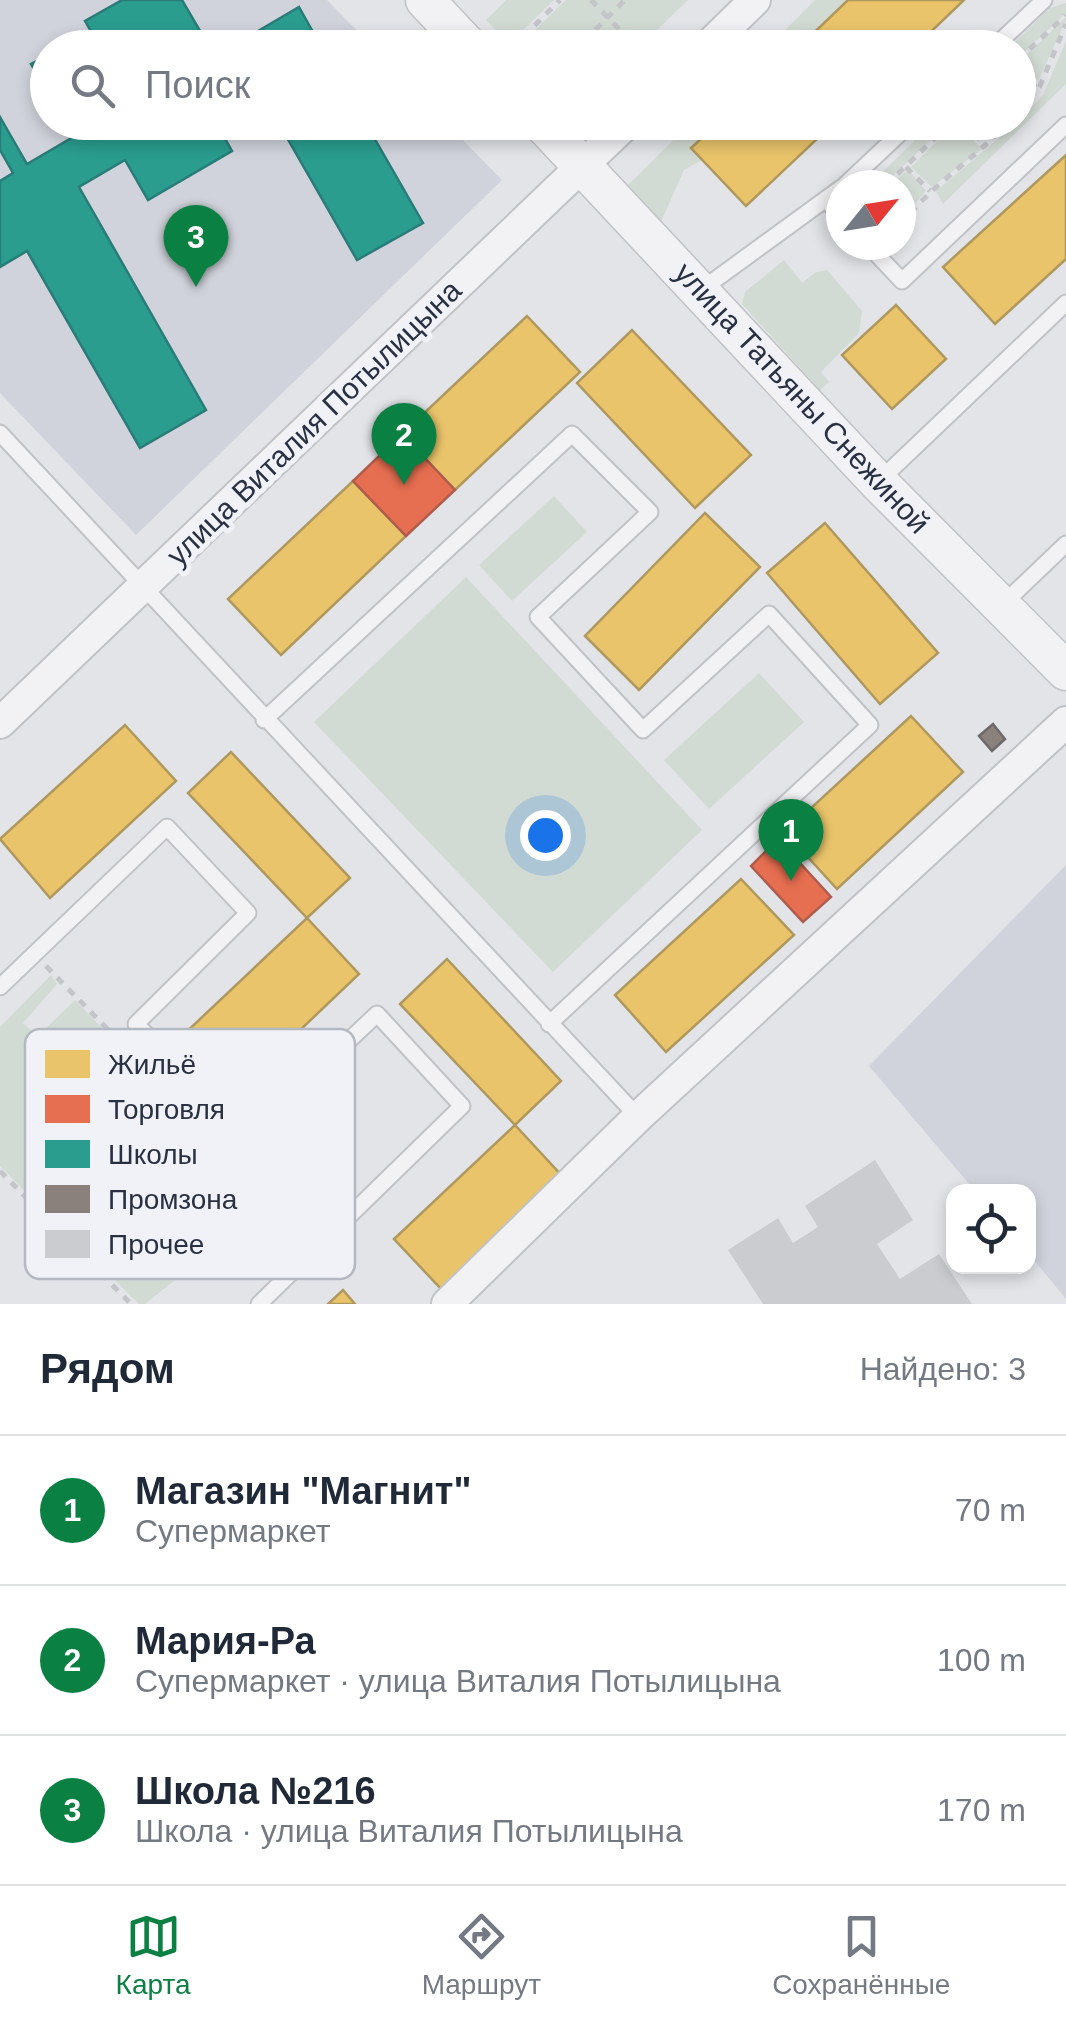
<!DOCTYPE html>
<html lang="ru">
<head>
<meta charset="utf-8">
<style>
  body { margin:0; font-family:Helvetica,sans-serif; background:#f2f2f3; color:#1f2937 }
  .controls { position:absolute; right:30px; bottom:30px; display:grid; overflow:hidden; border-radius:20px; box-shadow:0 5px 15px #0003 }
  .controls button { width:90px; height:90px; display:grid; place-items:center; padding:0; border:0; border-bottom:2px solid #e0e1e3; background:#fff; color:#1f2937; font:50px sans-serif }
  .compass { position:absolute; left:826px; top:170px; width:90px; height:90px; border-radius:50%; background:#fff; box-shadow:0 5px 15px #0003; rotate:60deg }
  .you { position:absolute; left:545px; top:835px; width:35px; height:35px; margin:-25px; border:8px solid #fff; border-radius:50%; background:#1a73e8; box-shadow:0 0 0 15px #1a73e833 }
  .badge { display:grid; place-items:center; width:65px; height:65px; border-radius:50%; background:#0b8043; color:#fff; font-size:32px; font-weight:700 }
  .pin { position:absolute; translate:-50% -82px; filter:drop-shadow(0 2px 5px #0008) }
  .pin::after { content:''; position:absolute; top:52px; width:35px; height:30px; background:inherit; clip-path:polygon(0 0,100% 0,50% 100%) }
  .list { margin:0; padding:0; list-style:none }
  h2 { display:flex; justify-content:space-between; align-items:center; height:130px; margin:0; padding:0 40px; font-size:42px }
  h2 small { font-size:32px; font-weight:400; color:#747a83 }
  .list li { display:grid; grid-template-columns:65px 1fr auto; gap:30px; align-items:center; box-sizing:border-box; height:150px; padding:0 40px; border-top:2px solid #e0e1e3 }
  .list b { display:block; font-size:38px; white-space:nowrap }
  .list p { margin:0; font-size:32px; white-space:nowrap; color:#747a83 }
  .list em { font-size:32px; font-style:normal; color:#747a83 }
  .icon { flex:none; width:55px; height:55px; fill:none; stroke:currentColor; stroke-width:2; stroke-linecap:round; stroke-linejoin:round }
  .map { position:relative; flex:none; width:1066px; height:1304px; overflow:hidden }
  .search { position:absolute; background:#fff; box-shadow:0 5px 15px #0003; left:30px; right:30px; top:30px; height:110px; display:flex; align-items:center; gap:25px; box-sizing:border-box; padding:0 35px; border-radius:55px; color:#747a83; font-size:38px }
  .sheet { height:580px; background:#fff }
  nav { display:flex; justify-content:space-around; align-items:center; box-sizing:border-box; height:140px; border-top:2px solid #e0e1e3; background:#fff; font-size:28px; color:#747a83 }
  nav a { display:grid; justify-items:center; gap:5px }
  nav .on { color:#0b8043 }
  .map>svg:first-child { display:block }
  .built { fill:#d0d3db }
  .green { fill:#d2dbd3 }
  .homes { fill:#e9c46a; stroke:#af985e; stroke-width:2.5 }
  .shops { fill:#e76f51; stroke:#ae5c4c; stroke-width:2.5 }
  .schools { fill:#2a9d8f; stroke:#297c78; stroke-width:2.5 }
  .industry { fill:#8a817c; stroke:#6d696b; stroke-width:2.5 }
  .building { fill:#caccd0 }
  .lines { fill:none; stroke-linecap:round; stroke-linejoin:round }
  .service-casing { stroke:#c0c2c6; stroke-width:19 }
  .minor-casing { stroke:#c0c2c6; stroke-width:34 }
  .tertiary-casing { stroke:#c0c2c6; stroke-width:41 }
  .path { stroke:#c3c5c9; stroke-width:5; stroke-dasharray:8 8; stroke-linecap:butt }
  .service { stroke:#f2f2f4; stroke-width:15 }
  .minor { stroke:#f2f2f4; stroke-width:30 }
  .tertiary { stroke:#f2f2f4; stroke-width:38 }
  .labels { text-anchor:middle; stroke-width:10; stroke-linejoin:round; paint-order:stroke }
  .street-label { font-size:30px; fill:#283042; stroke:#f0f2f7 }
  .key { fill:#f0f2f7; stroke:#b4b8c1; stroke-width:2.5 }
  .key-label { font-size:28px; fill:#283042 }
</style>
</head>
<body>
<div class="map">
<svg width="1066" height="1304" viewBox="0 0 1066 1304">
  <rect width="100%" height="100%" fill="#e2e4e8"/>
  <path class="built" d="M0 0H327L373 47 48 48V122L446 123 502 180 136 535 0 393Z
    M1066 865V1299L1029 1254 1028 1192 975 1191 869 1066Z"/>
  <path class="green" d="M506 0H554L509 44 486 20Z
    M566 0H688L640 47H517Z
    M815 0H848L798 47 767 48Z
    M1066 3V13L1019 57 1018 48 1010 47 1050 8Z
    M1066 17V20L1038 81 1019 62Z
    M1066 41V84L943 204 936 191 1018 122 1043 95Z
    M691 123H719L702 160 684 170 659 226 626 187Z
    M933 123H949L883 185H869Z
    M955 123 982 149 932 187 911 167Z
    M908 169 926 191 901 220V185H891Z
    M784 260 802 283 816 272 827 270 862 311 859 333 821 372 829 382 820 390 742 304 745 292Z
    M554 496 587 532 512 601 479 565Z
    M466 577 702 830 553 972 314 722Z
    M759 673 804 722 709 809 664 760Z
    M51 975 57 984 23 1023 38 1036 75 1000 153 1081 146 1098 195 1147 205 1139 252 1186 59 1226 0 1166V1027Z
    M259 1191 269 1205 145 1304H139L65 1231Z"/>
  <path class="homes" d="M848 0H964L914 48H798Z
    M719 122H835L746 206 691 148Z
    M1066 155V259L995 324 943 267Z
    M896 305 946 359 892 409 842 355Z
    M527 316 580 372 455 490 402 434Z
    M632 330 751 455 695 508 577 383Z
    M353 481 406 536 281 655 228 599Z
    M705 513 760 567 639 690 585 636Z
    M825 523 938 653 880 704 767 573Z
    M911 716 963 772 837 889 785 832Z
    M125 725 176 781 50 898 0 839Z
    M231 752 350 878 307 918 188 793Z
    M741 879 794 935 666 1052 615 995Z
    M307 918 359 974 234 1093 181 1037Z
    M447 959 561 1081 515 1125 400 1004Z
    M515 1125 564 1178 443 1291 394 1239Z
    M343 1290 355 1304H328Z"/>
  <path class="shops" d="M402 434 455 490 406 536 353 481Z
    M778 839 831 897 803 922 751 866Z"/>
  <path class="schools" d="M122 0H182L210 48H87L97 42 85 21Z
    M299 7 322 48H229Z
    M48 55V93L31 64Z
    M0 117 27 164 73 137 65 122H225L218 126 232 151 148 200 125 160 79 187 206 410 140 448 27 251 0 267V181L13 173 0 150Z
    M278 122H365L423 223 357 260Z"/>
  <path class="industry" d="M993 724 1005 739 992 751 979 736Z"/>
  <path class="building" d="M875 1160 913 1220 877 1244 900 1279 939 1254 972 1304H763L728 1250 778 1218 793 1243 818 1227 805 1206Z"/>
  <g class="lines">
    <defs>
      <path id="service" d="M993 48 1044 0
        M845 185 912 122
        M827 201 841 216
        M868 245 902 281 1066 125
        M701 290 841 188
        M0 433 638 1117
        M878 482 1066 303
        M1003 604 1066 544
        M264 720 572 434 650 512 538 617 643 730 769 614 870 725 549 1024
        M0 987 167 827 248 913 136 1024 246 1137 377 1014 462 1106 259 1304"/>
      <path id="minor" d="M706 48 755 0
        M0 723 628 122
        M447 1304 638 1117 1066 722"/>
      <path id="tertiary" d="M425 0 470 48
        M541 122 878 482 1066 671"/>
    </defs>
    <use href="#service" class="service-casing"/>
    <use href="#minor" class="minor-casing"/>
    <use href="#tertiary" class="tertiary-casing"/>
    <path class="path" d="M591 0 637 48
      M584 41 625 0
      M512 48 560 0
      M562 48 571 37H579L588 48
      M1018 60 1066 15
      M1018 71 1038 89
      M1018 111 1040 86 1066 24
      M963 122 987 147
      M906 167 930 191
      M886 185 952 122
      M901 226C929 185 975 160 1008 122
      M46 966 160 1083 165 1080
      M217 1135 212 1139 307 1232
      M0 1171 131 1304
      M58 1230 260 1187"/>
    <use href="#service" class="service"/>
    <use href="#minor" class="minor"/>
    <use href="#tertiary" class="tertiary"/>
  </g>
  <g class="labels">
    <g class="street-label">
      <text transform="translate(802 398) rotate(47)" y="10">улица Татьяны Снежиной</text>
      <text transform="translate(314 423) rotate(-44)" y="10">улица Виталия Потылицына</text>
    </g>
  </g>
  <rect x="25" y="1029" width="330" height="250" rx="15" class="key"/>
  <rect x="45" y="1050" width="45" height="28" fill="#e9c46a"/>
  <rect x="45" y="1095" width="45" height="28" fill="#e76f51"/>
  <rect x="45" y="1140" width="45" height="28" fill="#2a9d8f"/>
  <rect x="45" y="1185" width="45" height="28" fill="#8a817c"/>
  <rect x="45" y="1230" width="45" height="28" fill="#caccd0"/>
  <g class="key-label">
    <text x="108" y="1074">Жильё</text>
    <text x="108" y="1119">Торговля</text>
    <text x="108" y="1164">Школы</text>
    <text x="108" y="1209">Промзона</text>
    <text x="108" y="1254">Прочее</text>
  </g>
</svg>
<div class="controls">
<button><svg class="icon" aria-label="locate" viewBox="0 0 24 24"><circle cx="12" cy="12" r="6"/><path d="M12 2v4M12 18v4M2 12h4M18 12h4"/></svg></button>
</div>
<svg class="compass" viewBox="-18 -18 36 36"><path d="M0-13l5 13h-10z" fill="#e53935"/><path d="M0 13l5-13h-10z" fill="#747a83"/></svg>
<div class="you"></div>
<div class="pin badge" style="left:791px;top:881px">1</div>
<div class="pin badge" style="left:404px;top:485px">2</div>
<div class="pin badge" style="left:196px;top:287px">3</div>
<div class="search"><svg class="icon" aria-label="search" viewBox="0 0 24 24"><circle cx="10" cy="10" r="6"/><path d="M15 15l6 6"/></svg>Поиск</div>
</div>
<section class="sheet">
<h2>Рядом<small>Найдено: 3</small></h2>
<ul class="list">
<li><span class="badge">1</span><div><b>Магазин &quot;Магнит&quot;</b><p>Супермаркет</p></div><em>70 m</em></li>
<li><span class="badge">2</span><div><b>Мария-Ра</b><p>Супермаркет · улица Виталия Потылицына</p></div><em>100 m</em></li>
<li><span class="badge">3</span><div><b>Школа №216</b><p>Школа · улица Виталия Потылицына</p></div><em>170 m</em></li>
</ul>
</section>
<nav>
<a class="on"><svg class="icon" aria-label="map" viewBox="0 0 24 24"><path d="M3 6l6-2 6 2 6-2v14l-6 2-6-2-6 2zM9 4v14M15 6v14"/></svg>Карта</a>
<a><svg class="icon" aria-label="directions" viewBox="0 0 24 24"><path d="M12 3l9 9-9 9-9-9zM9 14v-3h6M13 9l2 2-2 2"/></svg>Маршрут</a>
<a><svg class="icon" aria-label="saved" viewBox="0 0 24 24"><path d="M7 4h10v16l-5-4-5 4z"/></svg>Сохранённые</a>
</nav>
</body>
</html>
